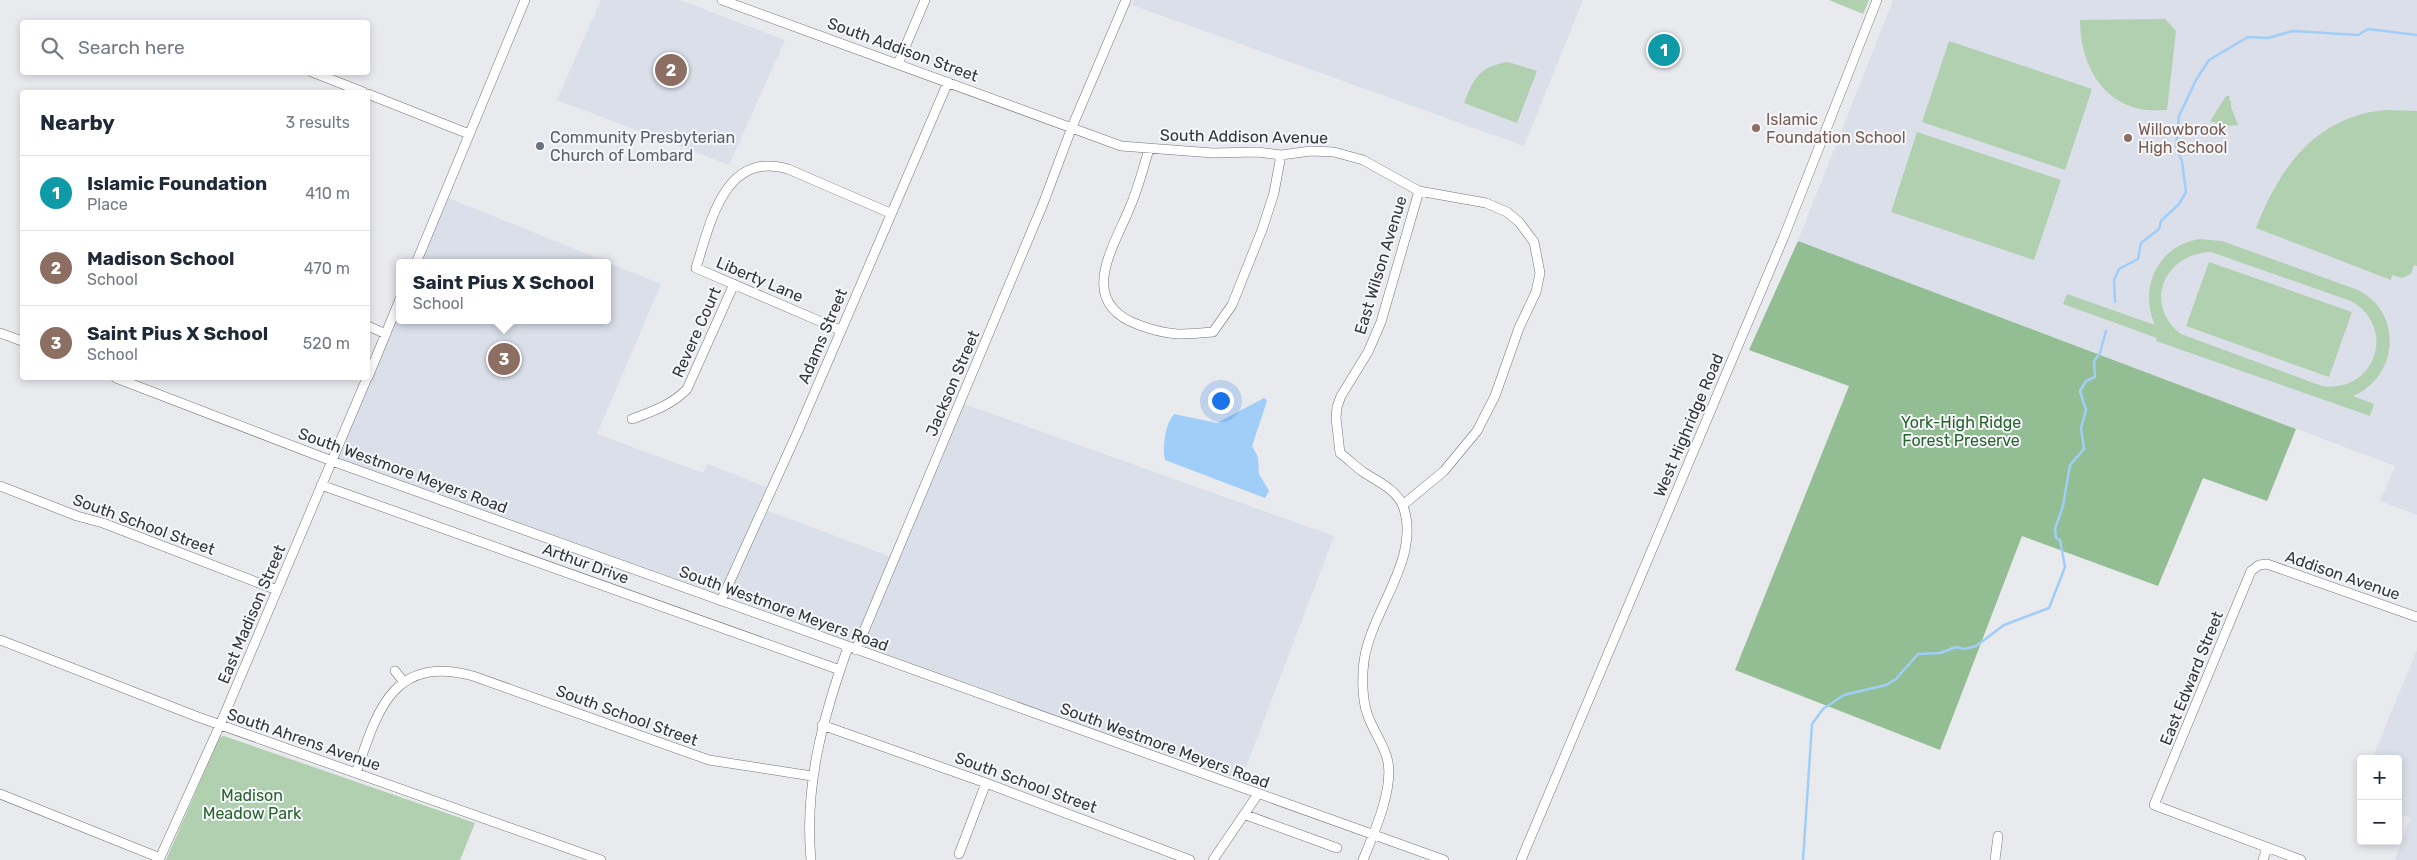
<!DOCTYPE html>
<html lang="en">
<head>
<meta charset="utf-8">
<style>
  body { margin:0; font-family:Rubik,sans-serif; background:#f2f2f3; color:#1f2937 }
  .controls { position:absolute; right:15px; bottom:15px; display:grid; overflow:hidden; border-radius:5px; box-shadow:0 2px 8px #0003 }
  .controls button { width:45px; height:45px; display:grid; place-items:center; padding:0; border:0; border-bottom:1px solid #e0e1e3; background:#fff; color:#1f2937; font:25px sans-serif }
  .you { position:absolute; left:1220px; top:400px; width:18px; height:18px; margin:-12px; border:4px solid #fff; border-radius:50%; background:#1a73e8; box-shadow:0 0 0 8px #1a73e833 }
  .badge { display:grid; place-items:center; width:32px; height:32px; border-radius:50%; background:#b45309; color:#fff; font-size:16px; font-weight:700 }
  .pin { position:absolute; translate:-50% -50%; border:2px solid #fff; box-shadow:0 1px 5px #0006 }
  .popup { position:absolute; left:396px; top:259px; width:215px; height:65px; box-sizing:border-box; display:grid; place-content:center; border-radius:5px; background:#fff; filter:drop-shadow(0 1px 4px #0005); font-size:16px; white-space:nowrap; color:#747a83 }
  .popup b { font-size:19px; color:#1f2937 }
  .popup::after { content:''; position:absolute; left:50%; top:100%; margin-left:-10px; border:10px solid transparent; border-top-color:#fff }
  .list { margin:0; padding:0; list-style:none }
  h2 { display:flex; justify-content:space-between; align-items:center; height:65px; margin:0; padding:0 20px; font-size:21px }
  h2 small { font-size:16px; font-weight:400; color:#747a83 }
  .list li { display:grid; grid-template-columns:32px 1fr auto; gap:15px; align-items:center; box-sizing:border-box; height:75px; padding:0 20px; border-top:1px solid #e0e1e3 }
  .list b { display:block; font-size:19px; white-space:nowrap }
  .list p { margin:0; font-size:16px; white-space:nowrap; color:#747a83 }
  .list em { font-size:16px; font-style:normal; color:#747a83 }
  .icon { flex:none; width:28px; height:28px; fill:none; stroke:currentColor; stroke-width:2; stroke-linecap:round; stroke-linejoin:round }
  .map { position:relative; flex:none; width:2417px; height:860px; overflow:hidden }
  .search { position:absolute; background:#fff; box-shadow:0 2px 8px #0003; left:20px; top:20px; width:350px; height:55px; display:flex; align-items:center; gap:12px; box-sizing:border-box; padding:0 18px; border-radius:5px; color:#747a83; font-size:19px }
  .panel { position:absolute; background:#fff; box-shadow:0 2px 8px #0003; left:20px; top:90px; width:350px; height:290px; border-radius:5px }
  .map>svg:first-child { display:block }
  .built { fill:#dadfe9 }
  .green { fill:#b1d0b0; fill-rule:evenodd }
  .forest { fill:#93bd93 }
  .water { fill:#a1cef8 }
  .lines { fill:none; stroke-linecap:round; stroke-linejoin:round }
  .stream { stroke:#a1cef8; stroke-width:2.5 }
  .minor-casing { stroke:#727477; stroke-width:10 }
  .minor { stroke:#fff; stroke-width:9 }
  .education-dot { fill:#8d6e63; stroke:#f5f7fb; stroke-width:2 }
  .worship-dot { fill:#6b7280; stroke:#f5f7fb; stroke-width:2 }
  .labels { text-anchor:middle; stroke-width:4; stroke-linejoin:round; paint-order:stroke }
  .street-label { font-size:16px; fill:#353637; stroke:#f5f7fb }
  .education-label { font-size:16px; fill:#785e54; stroke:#f5f7fb; text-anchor:start }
  .worship-label { font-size:16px; fill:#5b616d; stroke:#f5f7fb; text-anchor:start }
  .park-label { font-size:16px; fill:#2a642d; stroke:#f5f7fb }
</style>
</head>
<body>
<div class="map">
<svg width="2417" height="860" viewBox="0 0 2417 860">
  <rect width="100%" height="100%" fill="#e8eaee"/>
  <path class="built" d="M601 0H680L785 40 729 165 557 100Z
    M1134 0H1583L1524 146 1132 5Z
    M1893 0H2417V515L2380 501 2395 466 1798 241Z
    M446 197 661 284 597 434 703 473 708 464 771 489 719 594 339 458 400 309V320H608V263H419Z
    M964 404 1334 536 1241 780 861 646Z
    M766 510 891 557 854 644 727 596Z
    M2417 650V860H2395L2410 818 2398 813V759H2372Z"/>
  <path class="green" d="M1829 0H1869L1863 14Z
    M2165 19 2176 31 2167 110C2158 110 2148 111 2140 109 2098 100 2080 59 2080 20Z
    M1949 41 2092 89 2065 170 1922 122Z
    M1508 62 1537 71 1517 123 1464 103C1474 78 1480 66 1508 62Z
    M2226 96H2230L2229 101H2231V107L2238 125 2224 126 2210 121Z
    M2386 110 2417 111V266L2414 265 2411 274 2402 278 2392 275 2391 280 2256 228C2280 167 2316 116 2386 110Z
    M1917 132 2061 180 2034 260 1891 212Z
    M2200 239 2222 241 2358 290C2404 313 2398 377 2353 396L2374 404 2370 416 2156 341 2157 338 2063 304 2067 294 2155 325C2138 288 2158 245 2200 239ZM2211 252 2351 301C2398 327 2375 394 2322 386L2181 334C2142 304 2165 253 2211 252Z
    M2209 262 2352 312 2329 377 2186 326Z
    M224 736 475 823 460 860H166L217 743 220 737Z"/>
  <path class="forest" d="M1798 241 2296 429 2267 501 2203 478 2158 586 2022 536 1940 750 1735 670 1849 386 1749 350Z"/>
  <path class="water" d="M1264 398 1267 400 1266 404 1252 446 1258 457 1259 474 1269 491 1265 498 1165 460C1162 446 1165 425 1174 414L1217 423Z"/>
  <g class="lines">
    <path class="stream" d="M2115 302 2114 280 2119 269 2138 259 2141 243 2159 229 2161 221 2179 204 2186 192 2182 161 2176 147 2179 116 2196 80 2209 60 2248 37 2268 38 2293 31 2358 35 2368 29 2417 35
      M1803 860 1812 724 1823 709 1844 695 1886 685 1896 679 1918 654 1940 653 1956 647 1964 649 1976 646 2004 625 2049 608 2065 567 2060 540 2056 538 2055 529 2063 506 2070 465 2084 449 2081 428 2086 410 2080 391 2086 381 2095 377 2094 361 2100 353 2106 331"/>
    <defs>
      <path id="minor" d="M722 0 1121 146 1213 153 1257 152 1281 155 1311 151 1334 152 1363 160 1419 191 1486 203 1507 212 1519 222 1534 242 1540 273 1536 292 1519 328 1495 396 1477 431 1444 471 1403 505
        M898 64 925 0
        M312 72 363 92
        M368 94 469 134
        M1149 149C1143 169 1138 189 1130 207 1113 249 1076 302 1139 325 1169 336 1181 335 1213 332L1232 305 1262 230 1274 193 1281 155
        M416 263 525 0
        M368 326 386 334
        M840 330 696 268C710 224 724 150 788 169L890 213
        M0 333 22 341
        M368 377 400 299
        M116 378 332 461 1444 860
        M632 419C651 412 672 405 687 389L734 284
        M321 485 840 670
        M0 486 77 516 103 523 277 590
        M721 601 798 431 948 82
        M0 640 198 717 601 860
        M856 650 1043 204 1072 127 1126 0
        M395 671 404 682
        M822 725 986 783 1190 860
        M356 773C377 712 392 654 473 676L709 760 812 776
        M0 794 160 858
        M1246 815 1337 848
        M959 854 986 783
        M159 860 220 725 367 378
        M811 860C804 785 823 717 848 647
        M1213 860 1258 794
        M1363 860C1374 833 1393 791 1388 762 1385 745 1372 730 1367 713 1362 698 1362 676 1364 661 1371 610 1422 558 1403 506 1397 490 1377 481 1363 472 1355 466 1348 459 1340 453L1336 418 1337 407 1341 396 1368 352 1381 322 1419 191
        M1521 860 1783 239 1877 0
        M1995 860 1998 836
        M2263 860 2267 848
        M2301 860 2154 805 2251 571 2259 565 2267 564 2417 617"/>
    </defs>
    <use href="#minor" class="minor-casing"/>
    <use href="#minor" class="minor"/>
  </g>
  <g class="education-dot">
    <circle cx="1756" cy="128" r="5"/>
    <circle cx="2128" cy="138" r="5"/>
  </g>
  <circle class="worship-dot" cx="540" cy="146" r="5"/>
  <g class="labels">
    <g class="street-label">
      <text transform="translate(903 49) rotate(20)" y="6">South Addison Street</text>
      <text transform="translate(1244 136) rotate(1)" y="6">South Addison Avenue</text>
      <text transform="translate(1380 265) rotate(-73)" y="6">East Wilson Avenue</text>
      <text transform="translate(760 279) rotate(23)" y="6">Liberty Lane</text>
      <text transform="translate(696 332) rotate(-66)" y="6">Revere Court</text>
      <text transform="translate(822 336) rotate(-67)" y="6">Adams Street</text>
      <text transform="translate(952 383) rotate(-67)" y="6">Jackson Street</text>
      <text transform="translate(1688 425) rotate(-67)" y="6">West Highridge Road</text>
      <text transform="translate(403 470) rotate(20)" y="6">South Westmore Meyers Road</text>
      <text transform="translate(144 524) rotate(20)" y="6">South School Street</text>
      <text transform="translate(586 563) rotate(20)" y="6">Arthur Drive</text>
      <text transform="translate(2343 575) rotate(19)" y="6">Addison Avenue</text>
      <text transform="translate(784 608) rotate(20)" y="6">South Westmore Meyers Road</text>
      <text transform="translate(251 614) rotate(-67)" y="6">East Madison Street</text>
      <text transform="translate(2191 678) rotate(-68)" y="6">East Edward Street</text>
      <text transform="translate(627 715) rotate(20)" y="6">South School Street</text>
      <text transform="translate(304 739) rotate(19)" y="6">South Ahrens Avenue</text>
      <text transform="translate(1165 745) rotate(20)" y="6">South Westmore Meyers Road</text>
      <text transform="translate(1026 782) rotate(20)" y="6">South School Street</text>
    </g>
    <g class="education-label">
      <text x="1766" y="125">Islamic<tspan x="1766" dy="18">Foundation School</tspan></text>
      <text x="2138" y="135">Willowbrook<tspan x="2138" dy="18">High School</tspan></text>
    </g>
    <g class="worship-label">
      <text x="550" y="143">Community Presbyterian<tspan x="550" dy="18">Church of Lombard</tspan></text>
    </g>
    <g class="park-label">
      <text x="1961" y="428">York-High Ridge<tspan x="1961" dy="18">Forest Preserve</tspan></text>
      <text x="252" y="801">Madison<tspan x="252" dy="18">Meadow Park</tspan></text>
    </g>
  </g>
</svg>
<div class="controls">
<button>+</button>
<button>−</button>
</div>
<div class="you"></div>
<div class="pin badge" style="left:1664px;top:50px;background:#0f9aa8">1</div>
<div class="pin badge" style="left:671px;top:70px;background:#8d6e63">2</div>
<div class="pin badge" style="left:504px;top:359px;background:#8d6e63">3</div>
<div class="popup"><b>Saint Pius X School</b>School</div>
<div class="search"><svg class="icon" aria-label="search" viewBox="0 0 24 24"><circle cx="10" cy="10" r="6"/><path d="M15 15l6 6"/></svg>Search here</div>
<section class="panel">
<h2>Nearby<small>3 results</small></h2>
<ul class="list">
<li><span class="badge" style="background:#0f9aa8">1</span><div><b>Islamic Foundation</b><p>Place</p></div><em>410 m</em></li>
<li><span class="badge" style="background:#8d6e63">2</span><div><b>Madison School</b><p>School</p></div><em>470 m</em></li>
<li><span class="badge" style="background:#8d6e63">3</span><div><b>Saint Pius X School</b><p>School</p></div><em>520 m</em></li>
</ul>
</section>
</div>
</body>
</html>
